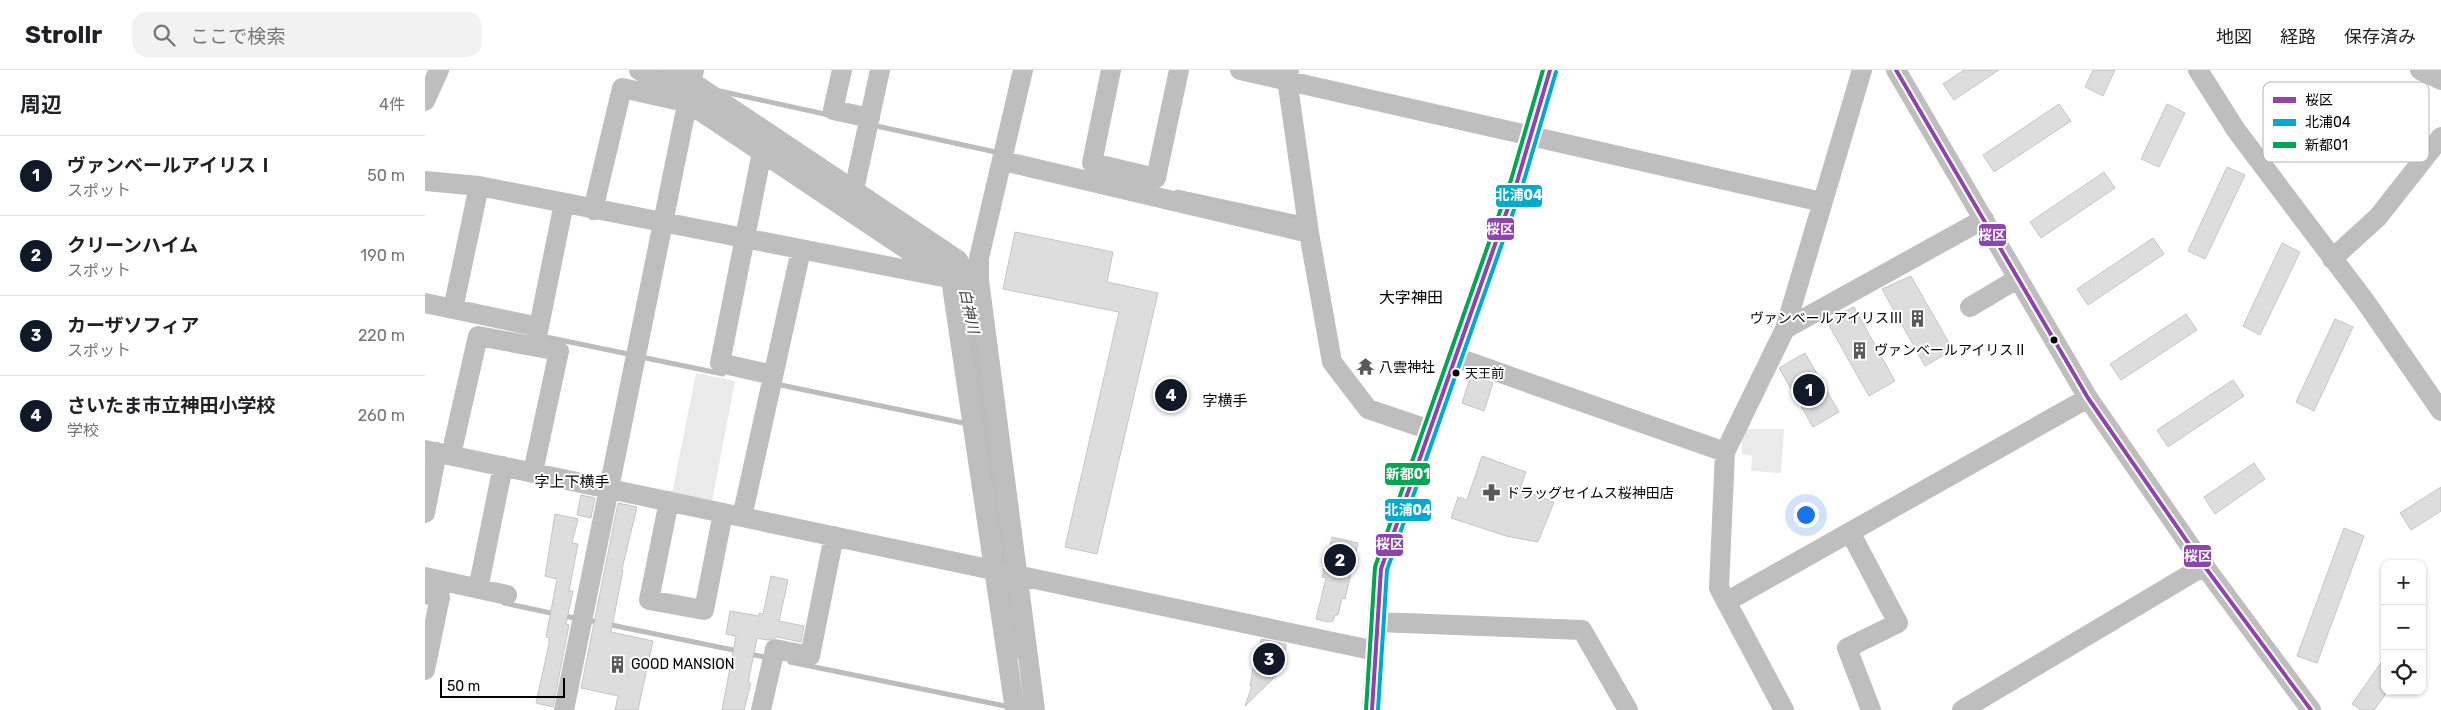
<!DOCTYPE html>
<html lang="ja">
<head>
<meta charset="utf-8">
<style>
  body { margin:0; font-family:Rubik,"Noto Sans JP",sans-serif; background:#f2f2f2; color:#202124 }
  .controls { position:absolute; right:15px; bottom:15px; display:grid; overflow:hidden; border-radius:10px; box-shadow:0 1px 4px #0004 }
  .controls button { width:45px; height:45px; display:grid; place-items:center; padding:0; border:0; border-bottom:1px solid #e0e0e0; background:#fff; color:#202124; font:25px sans-serif }
  .scale { position:absolute; left:15px; bottom:12px; width:125px; box-sizing:border-box; padding-left:5px; border:2px solid #000; border-top:0; font-size:14px; line-height:18px; white-space:nowrap; color:#000; -webkit-text-stroke:4px #fff; paint-order:stroke }
  .you { position:absolute; left:1380px; top:444px; width:18px; height:18px; margin:-12px; border:4px solid #fff; border-radius:50%; background:#1a73e8; box-shadow:0 0 0 8px #1a73e833 }
  .badge { display:grid; place-items:center; width:32px; height:32px; border-radius:50%; background:#111827; color:#fff; font-size:16px; font-weight:700 }
  .pin { position:absolute; translate:-50% -50%; border:2px solid #fff; box-shadow:0 1px 5px #0006 }
  .list { margin:0; padding:0; list-style:none }
  h2 { display:flex; justify-content:space-between; align-items:center; height:65px; margin:0; padding:0 20px; font-size:21px }
  h2 small { font-size:16px; font-weight:400; color:#757577 }
  .list li { display:grid; grid-template-columns:32px 1fr auto; gap:15px; align-items:center; box-sizing:border-box; height:80px; padding:0 20px; border-top:1px solid #e0e0e0 }
  .list b { display:block; font-size:19px; white-space:nowrap }
  .list p { margin:0; font-size:16px; white-space:nowrap; color:#757577 }
  .list em { font-size:16px; font-style:normal; color:#757577 }
  .icon { flex:none; width:28px; height:28px; fill:none; stroke:currentColor; stroke-width:2; stroke-linecap:round; stroke-linejoin:round }
  .map { position:relative; flex:none; width:2016px; height:640px; overflow:hidden }
  header { display:flex; align-items:center; gap:30px; box-sizing:border-box; height:70px; padding:0 25px; background:#fff; border-bottom:1px solid #e0e0e0 }
  header strong { font-size:24px }
  nav { display:flex; gap:28px; margin-inline-start:auto; font-size:18px }
  .search { width:350px; height:45px; background:#f2f2f2; display:flex; align-items:center; gap:12px; box-sizing:border-box; padding:0 18px; border-radius:15px; color:#757577; font-size:19px }
  main { display:flex }
  aside { flex:1; background:#fff }
  .map>svg:first-child { display:block }
  .green { fill:#eaeaea }
  .lines { fill:none; stroke-linecap:round; stroke-linejoin:round }
  .stream { stroke:#bcbcbc; stroke-width:5 }
  .river { stroke:#bcbcbc; stroke-width:30 }
  .building { fill:#ddd; stroke:#c5c5c5 }
  .minor { stroke:#bebebe; stroke-width:20 }
  .bus-1-casing { stroke:#fff; stroke-width:8 }
  .bus-2-casing { stroke:#fff; stroke-width:8 }
  .bus-3-casing { stroke:#fff; stroke-width:8 }
  .bus-1 { stroke:#8e44ad; stroke-width:4 }
  .bus-2 { stroke:#00a9ce; stroke-width:4 }
  .bus-3 { stroke:#00a651; stroke-width:4 }
  .bus-dot { fill:#000; stroke:#fff; stroke-width:2 }
  .labels { text-anchor:middle; stroke-width:4; stroke-linejoin:round; paint-order:stroke }
  .bus-label { font-size:13px; fill:#000; stroke:#fff; text-anchor:start }
  .poi-label { font-size:14px; fill:#000; stroke:#fff; text-anchor:start }
  .water-label { font-size:15px; font-style:italic; fill:#414141; stroke:#fff }
  .neighbourhood-label { font-size:15px; fill:#000; stroke:#fff }
  .quarter-label { font-size:16px; fill:#000; stroke:#fff }
  .key { fill:#fff; stroke:#b2b2b2; stroke-width:1 }
  .key-label { font-size:14px; fill:#000 }
  .line-badge { stroke:#fff; stroke-width:2 }
  .badge-label { font-size:14px; text-anchor:middle; font-weight:bold; fill:#fff }
</style>
</head>
<body>
<header>
<strong>Strollr</strong>
<div class="search"><svg class="icon" aria-label="search" viewBox="0 0 24 24"><circle cx="10" cy="10" r="6"/><path d="M15 15l6 6"/></svg>ここで検索</div>
<nav><a>地図</a><a>経路</a><a>保存済み</a></nav>
</header>
<main>
<aside>
<h2>周辺<small>4件</small></h2>
<ul class="list">
<li><span class="badge">1</span><div><b>ヴァンベールアイリスⅠ</b><p>スポット</p></div><em>50 m</em></li>
<li><span class="badge">2</span><div><b>クリーンハイム</b><p>スポット</p></div><em>190 m</em></li>
<li><span class="badge">3</span><div><b>カーザソフィア</b><p>スポット</p></div><em>220 m</em></li>
<li><span class="badge">4</span><div><b>さいたま市立神田小学校</b><p>学校</p></div><em>260 m</em></li>
</ul>
</aside>
<div class="map">
<svg width="2016" height="640" viewBox="0 0 2016 640">
  <rect width="100%" height="100%" fill="#fff"/>
  <path class="green" d="M271 303 310 311 287 431 247 423Z
    M1316 359H1359L1356 403 1326 401 1327 386 1317 384Z"/>
  <g class="lines">
    <path class="stream" d="M295 21 404 45
      M447 55 575 83
      M752 122 874 148
      M116 266 208 285
      M216 287 298 304
      M351 314 543 354
      M79 533 154 549
      M162 550 313 581
      M324 584 345 588
      M365 592 585 637"/>
    <path class="river" d="M233 0 276 29
      M513 189 536 206 545 229 578 476 589 574"/>
  </g>
  <path class="building" d="M1539 0H1574L1529 30 1518 14Z
    M1668 0H1690L1678 26 1660 17Z
    M1634 34 1646 51 1569 102 1558 85Z
    M1742 34 1760 43 1734 97 1716 89Z
    M1802 97 1820 105 1780 189 1763 181Z
    M1679 102 1690 118 1616 168 1605 152Z
    M590 162 688 182 682 212 733 223 672 484 640 477 694 242 578 219Z
    M1728 168 1739 184 1663 235 1652 219Z
    M1857 173 1875 182 1835 265 1818 256Z
    M1486 206 1528 280 1500 296 1457 219Z
    M1429 237 1470 311 1444 326 1401 250Z
    M1761 244 1772 260 1696 310 1685 294Z
    M1910 249 1928 257 1889 341 1871 332Z
    M1380 283 1414 342 1388 357 1354 298Z
    M1046 305 1068 313 1059 341 1037 333Z
    M1808 310 1819 326 1743 377 1732 360Z
    M1057 386 1101 402 1095 419 1129 432 1113 472 1081 466 1026 448 1033 427 1042 430Z
    M1829 393 1840 409 1790 444 1779 427Z
    M2016 417V441L1986 460 1975 443Z
    M156 425 170 428 166 448 152 445Z
    M193 433 212 437 197 499 198 500 186 562 228 571 213 640H190L193 626 156 618Z
    M130 444 153 449 147 473 153 474 144 521H148L141 554 144 555 128 637 111 633 124 574V568L121 567 132 509 120 506Z
    M1919 458 1939 466 1892 593 1872 586Z
    M907 467 933 473 920 529 917 528 913 545H910L908 551 902 552 891 549 901 508 897 507Z
    M346 506 363 510 354 551 379 556 376 572 352 567 343 570 332 568 323 613H326L319 640H297L311 566 301 564 305 541 334 546V543L338 544Z
    M836 569 861 574V580L858 579 854 603 820 636 827 616H825L828 598H831Z
    M1960 587V625L1949 640H1936L1927 634Z"/>
  <g class="lines">
    <path class="minor" d="M214 0 526 209 590 640
      M249 0 533 190 542 208
      M417 0 408 40 445 48
      M598 0 554 188V210L610 640
      M686 0 667 93 731 108 754 0
      M815 0 1397 132
      M864 0 862 9 884 163 907 292 943 339 1005 360
      M1471 0 1663 328 1777 493 1886 640
      M1773 0 1811 60 1940 231 2016 341
      M1995 0 2016 10
      M0 31 14 0
      M337 82 295 293 348 305
      M578 91 884 163
      M0 111 54 116 518 207
      M429 120 455 0
      M168 140 197 18 251 30
      M1907 189 1953 147 2016 67
      M0 233 114 257
      M1545 237 1592 209
      M28 239 54 116
      M1360 259 1559 149
      M110 276 139 133
      M1030 287 1300 382
      M0 380 951 581
      M26 385 53 266 134 281 108 402
      M244 431 224 530 279 540 298 443
      M0 443 12 382
      M317 447 376 180
      M1425 462 1473 553 1422 578 1446 640
      M0 507 82 525
      M53 519 78 396
      M0 524 15 527 0 600
      M1301 532 1663 328
      M953 552 1157 560 1203 640
      M139 640 269 0
      M336 640 350 579 385 586 409 466
      M947 640 956 499 1092 112 1125 0
      M1359 640 1294 518 1300 382 1360 259 1437 0
      M1537 640 1779 496"/>
    <defs>
      <path id="bus-1" d="M1471 0 1663 328 1777 493 1886 640
        M947 640 956 499 1092 112 1125 0"/>
      <path id="bus-2" d="M953 640 962 500 1098 114 1131 2"/>
      <path id="bus-3" d="M941 640 950 497 1086 110 1118 0"/>
    </defs>
    <use href="#bus-1" class="bus-1-casing"/>
    <use href="#bus-2" class="bus-2-casing"/>
    <use href="#bus-3" class="bus-3-casing"/>
    <use href="#bus-1" class="bus-1"/>
    <use href="#bus-2" class="bus-2"/>
    <use href="#bus-3" class="bus-3"/>
  </g>
  <defs>
    <symbol id="building-bare" viewBox="-9 -9 18 18"><path d="M-4-6H4V6H1V3H-1V6H-4ZM-2.5-4.3h1.7v1.8h-1.7ZM.8-4.3h1.7v1.8H.8ZM-2.5-1h1.7V.8h-1.7ZM.8-1h1.7V.8H.8Z" fill="#595959" stroke="#fff" stroke-width="2.5" paint-order="stroke"/></symbol>
    <symbol id="temple-bare" viewBox="-9 -9 18 18"><path d="M0-6L5-2H3V0L6.5 2.5H4V6H1.5V3h-3V6H-4V2.5H-6.5L-3 0V-2H-5Z" fill="#595959" stroke="#fff" stroke-width="2.5" paint-order="stroke"/></symbol>
    <symbol id="pharmacy-bare" viewBox="-9 -9 18 18"><path d="M-2-6h4v4h4v4h-4v4h-4v-4h-4v-4h4Z" fill="#595959" stroke="#fff" stroke-width="2.5" paint-order="stroke"/></symbol>
  </defs>
  <g fill-rule="evenodd">
    <use href="#building-bare" x="1480" y="236" width="25" height="25"/>
    <use href="#building-bare" x="1422" y="268" width="25" height="25"/>
    <use href="#temple-bare" x="928" y="284" width="25" height="25"/>
    <use href="#pharmacy-bare" x="1054" y="410" width="25" height="25"/>
    <use href="#building-bare" x="180" y="582" width="25" height="25"/>
  </g>
  <g class="bus-dot">
    <circle cx="1629" cy="270" r="4.5"/>
    <circle cx="1031" cy="303" r="4.5"/>
  </g>
  <g class="labels">
    <g class="bus-label">
      <text x="1040" y="308">天王前</text>
    </g>
    <g class="poi-label">
      <text x="1478" y="253" text-anchor="end">ヴァンベールアイリスⅢ</text>
      <text x="1449" y="285">ヴァンベールアイリスⅡ</text>
      <text x="954" y="302">八雲神社</text>
      <text x="1081" y="428">ドラッグセイムス桜神田店</text>
      <text x="206" y="599">GOOD MANSION</text>
    </g>
    <g class="water-label">
      <text transform="translate(544 241) rotate(78)" y="5">白神川</text>
    </g>
    <g class="neighbourhood-label">
      <text x="800" y="336">字横手</text>
      <text x="147" y="417">字上下横手</text>
    </g>
    <g class="quarter-label">
      <text x="986" y="233">大字神田</text>
    </g>
  </g>
  <rect x="1838" y="12" width="166" height="80" rx="8" class="key"/>
  <rect x="1848" y="27" width="23" height="6" fill="#8e44ad"/>
  <rect x="1848" y="49" width="23" height="7" fill="#00a9ce"/>
  <rect x="1848" y="72" width="23" height="6" fill="#00a651"/>
  <g class="key-label">
    <text x="1880" y="35">桜区</text>
    <text x="1880" y="57">北浦04</text>
    <text x="1880" y="80">新都01</text>
  </g>
  <g class="line-badge">
    <rect x="1070" y="114" width="48" height="24" rx="5" fill="#00a9ce"/>
    <rect x="1061" y="147" width="29" height="24" rx="5" fill="#8e44ad"/>
    <rect x="1553" y="153" width="29" height="24" rx="5" fill="#8e44ad"/>
    <rect x="959" y="392" width="47" height="24" rx="5" fill="#00a651"/>
    <rect x="959" y="428" width="48" height="24" rx="5" fill="#00a9ce"/>
    <rect x="950" y="463" width="29" height="24" rx="5" fill="#8e44ad"/>
    <rect x="1758" y="474" width="29" height="24" rx="5" fill="#8e44ad"/>
  </g>
  <g class="badge-label">
    <text x="1094" y="130">北浦04</text>
    <text x="1075" y="164">桜区</text>
    <text x="1567" y="170">桜区</text>
    <text x="983" y="409">新都01</text>
    <text x="983" y="445">北浦04</text>
    <text x="965" y="479">桜区</text>
    <text x="1773" y="491">桜区</text>
  </g>
</svg>
<div class="controls">
<button>+</button>
<button>−</button>
<button><svg class="icon" aria-label="locate" viewBox="0 0 24 24"><circle cx="12" cy="12" r="6"/><path d="M12 2v4M12 18v4M2 12h4M18 12h4"/></svg></button>
</div>
<div class="scale">50 m</div>
<div class="you"></div>
<div class="pin badge" style="left:1384px;top:320px">1</div>
<div class="pin badge" style="left:915px;top:490px">2</div>
<div class="pin badge" style="left:844px;top:589px">3</div>
<div class="pin badge" style="left:746px;top:325px">4</div>
</div>
</main>
</body>
</html>
